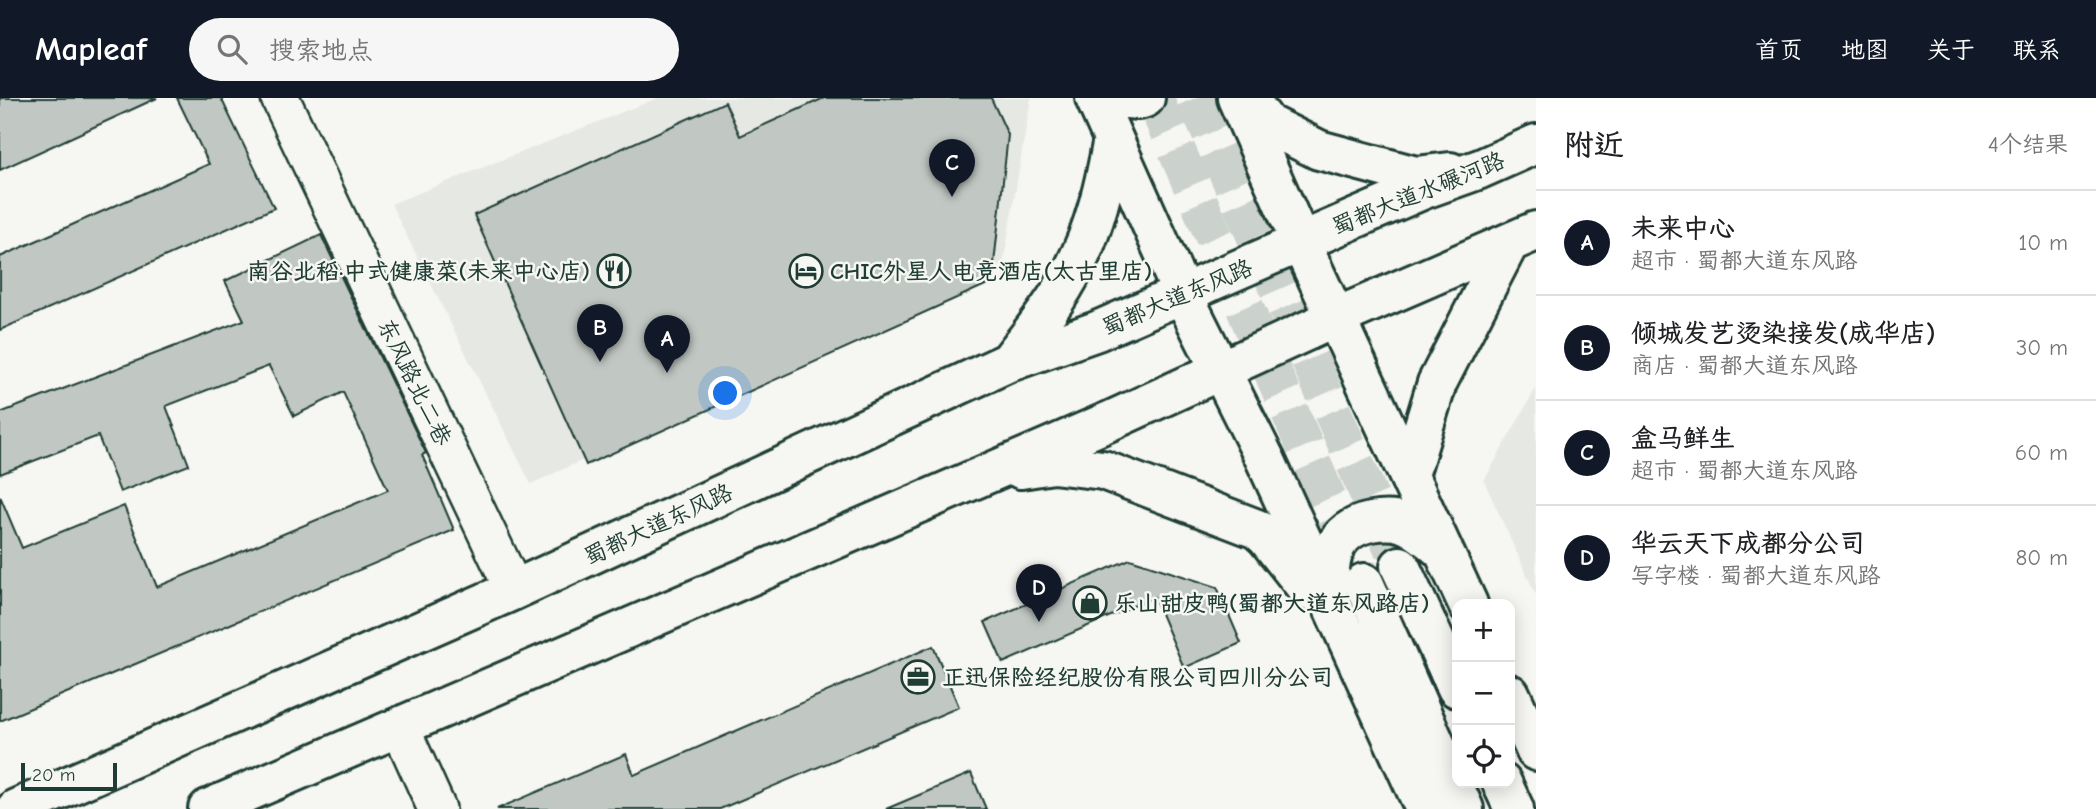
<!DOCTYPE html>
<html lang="zh">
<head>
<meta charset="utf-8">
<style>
  body { margin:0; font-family:"Comic Neue","LXGW WenKai TC",sans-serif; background:#f6f6f6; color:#202124 }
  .controls { position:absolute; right:21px; bottom:21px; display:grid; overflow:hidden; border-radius:14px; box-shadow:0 4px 18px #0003 }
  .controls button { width:63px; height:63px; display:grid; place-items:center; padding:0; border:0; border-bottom:2px solid #e0e0e0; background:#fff; color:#202124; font:35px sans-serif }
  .scale { position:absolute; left:21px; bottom:18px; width:96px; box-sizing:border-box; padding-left:7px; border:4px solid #1f3d34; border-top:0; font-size:19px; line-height:24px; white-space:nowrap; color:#1f3d34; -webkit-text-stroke:5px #f6f6f2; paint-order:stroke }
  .you { position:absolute; left:726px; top:296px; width:24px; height:24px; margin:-18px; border:5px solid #fff; border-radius:50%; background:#1a73e8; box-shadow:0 0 0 10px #1a73e833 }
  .badge { display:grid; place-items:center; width:46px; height:46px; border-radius:50%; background:#111827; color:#fff; font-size:23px; font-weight:700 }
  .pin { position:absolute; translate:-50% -58px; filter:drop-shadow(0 2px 4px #0008) }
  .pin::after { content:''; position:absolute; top:37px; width:24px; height:21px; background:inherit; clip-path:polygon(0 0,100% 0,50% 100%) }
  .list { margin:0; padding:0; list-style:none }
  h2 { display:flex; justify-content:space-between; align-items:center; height:91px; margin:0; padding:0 28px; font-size:30px }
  h2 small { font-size:23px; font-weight:400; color:#757577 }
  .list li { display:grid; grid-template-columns:46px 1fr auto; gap:21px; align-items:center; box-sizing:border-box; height:105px; padding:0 28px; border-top:2px solid #e0e0e0 }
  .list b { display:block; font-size:26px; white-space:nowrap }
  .list p { margin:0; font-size:23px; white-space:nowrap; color:#757577 }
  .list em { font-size:23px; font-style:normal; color:#757577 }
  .icon { flex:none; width:38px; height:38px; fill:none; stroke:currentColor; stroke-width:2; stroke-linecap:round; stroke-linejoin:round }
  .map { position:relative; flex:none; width:1536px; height:711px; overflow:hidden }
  header { display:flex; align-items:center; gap:42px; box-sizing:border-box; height:98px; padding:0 35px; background:#111827; color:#fff }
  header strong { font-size:33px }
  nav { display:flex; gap:38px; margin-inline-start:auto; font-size:24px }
  .search { width:490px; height:63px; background:#f6f6f6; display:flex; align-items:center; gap:18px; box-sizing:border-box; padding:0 24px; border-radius:38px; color:#757577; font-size:26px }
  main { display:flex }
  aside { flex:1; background:#fff }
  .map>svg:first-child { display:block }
  .built { fill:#e6e8e4 }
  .building { fill:#c1c8c3; stroke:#1f3d34; stroke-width:2 }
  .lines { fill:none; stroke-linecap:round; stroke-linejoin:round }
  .primary-tunnel { stroke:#cbd1cc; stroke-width:38; stroke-dasharray:38 19; stroke-linecap:butt }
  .minor-casing { stroke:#1f3d34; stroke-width:42 }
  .primary-casing { stroke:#1f3d34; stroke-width:44 }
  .minor { stroke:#f6f6f2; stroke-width:37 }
  .primary { stroke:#f6f6f2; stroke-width:38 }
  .labels { text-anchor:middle; stroke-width:5; stroke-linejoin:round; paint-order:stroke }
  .street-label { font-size:23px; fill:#1f3d34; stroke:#f6f6f2 }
  .poi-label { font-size:23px; font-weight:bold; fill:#1f3d34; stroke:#f6f6f2; text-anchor:start }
</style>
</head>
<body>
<header>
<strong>Mapleaf</strong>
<div class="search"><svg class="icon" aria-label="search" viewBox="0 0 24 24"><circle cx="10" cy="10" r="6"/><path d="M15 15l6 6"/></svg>搜索地点</div>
<nav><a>首页</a><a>地图</a><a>关于</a><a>联系</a></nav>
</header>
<main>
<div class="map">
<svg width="1536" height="711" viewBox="0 0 1536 711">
  <rect width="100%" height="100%" fill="#f6f6f2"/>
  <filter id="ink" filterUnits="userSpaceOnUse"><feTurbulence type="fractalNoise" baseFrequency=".0143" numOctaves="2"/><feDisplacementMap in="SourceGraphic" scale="14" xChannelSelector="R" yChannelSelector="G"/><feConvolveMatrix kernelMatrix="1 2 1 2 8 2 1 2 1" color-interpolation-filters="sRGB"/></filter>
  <g filter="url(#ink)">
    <path class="built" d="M658 0H1031L1003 167 531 386 391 106Z
      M1536 290V497L1484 383Z"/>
    <path class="building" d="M0 0H157L0 72Z
      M177 0H221L274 110 0 232V159L209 66Z
      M824 0H991L1008 37 992 184 586 367 474 117 725 4 740 38Z
      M321 137 426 355 422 357 454 432 0 623V398L22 450 124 408 157 489 388 392 343 294 294 318 269 268 166 308 189 367 120 394 98 338 0 376V315L244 222 225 183Z
      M1130 461 1217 489 1241 545 1184 570 1154 499 1003 565 985 524Z
      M933 548 959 609 720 711H497L626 656 634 677Z
      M971 675 986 711H886Z"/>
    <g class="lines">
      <path class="primary-tunnel" d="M1154 0 1364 485
        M1195 0 1400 468"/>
      <defs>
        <path id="minor" d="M280 0 514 492
          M400 629 437 711"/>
        <path id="primary" d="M1095 0 1183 197 1265 361 1425 711
          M1117 0 1139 2 1145 0
          M1237 0 1301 145 1468 506
          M1248 0 1267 26 1319 52 1416 78 1450 74
          M1009 264C1032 234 1057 204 1074 170 1095 130 1105 85 1113 41
          M1021 371 1053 366 1103 372 1257 431 1267 440 1309 493
          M1409 377 1437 285 1509 145
          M1400 468 1457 590
          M1364 485 1464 711
          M1328 496C1329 462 1331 432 1371 424 1382 422 1392 421 1403 425 1418 430 1431 443 1443 453
          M1510 596 1536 653
          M1502 685 1514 711
          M16 711 514 492 1009 264 1097 233 1354 121 1424 91 1480 71 1536 46
          M208 711 1110 323 1337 219 1536 133"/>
      </defs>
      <use href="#minor" class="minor-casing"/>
      <use href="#primary" class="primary-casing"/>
      <use href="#minor" class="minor"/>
      <use href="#primary" class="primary"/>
    </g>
  </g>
  <defs>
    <symbol id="restaurant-ring" viewBox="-11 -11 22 22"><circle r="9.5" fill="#f6f6f2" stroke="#1f3d34" stroke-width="1.5"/><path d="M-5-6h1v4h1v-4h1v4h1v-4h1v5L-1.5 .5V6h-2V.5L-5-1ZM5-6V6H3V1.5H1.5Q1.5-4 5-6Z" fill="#1f3d34"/></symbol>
    <symbol id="hotel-ring" viewBox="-11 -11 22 22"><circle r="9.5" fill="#f6f6f2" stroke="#1f3d34" stroke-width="1.5"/><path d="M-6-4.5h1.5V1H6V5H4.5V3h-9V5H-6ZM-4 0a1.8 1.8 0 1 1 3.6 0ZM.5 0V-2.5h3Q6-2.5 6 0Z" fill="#1f3d34"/></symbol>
    <symbol id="shop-ring" viewBox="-11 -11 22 22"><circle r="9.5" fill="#f6f6f2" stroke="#1f3d34" stroke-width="1.5"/><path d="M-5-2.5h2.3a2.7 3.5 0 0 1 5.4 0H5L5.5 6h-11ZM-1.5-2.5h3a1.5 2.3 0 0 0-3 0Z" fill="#1f3d34"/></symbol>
    <symbol id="office-ring" viewBox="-11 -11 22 22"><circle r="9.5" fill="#f6f6f2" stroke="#1f3d34" stroke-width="1.5"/><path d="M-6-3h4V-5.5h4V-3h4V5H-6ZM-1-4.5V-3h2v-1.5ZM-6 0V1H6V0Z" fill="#1f3d34"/></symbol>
  </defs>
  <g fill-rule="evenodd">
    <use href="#restaurant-ring" x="595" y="154" width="38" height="38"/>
    <use href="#hotel-ring" x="787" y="154" width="38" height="38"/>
    <use href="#shop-ring" x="1071" y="486" width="38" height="38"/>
    <use href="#office-ring" x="899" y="560" width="38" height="38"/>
  </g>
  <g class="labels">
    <g class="street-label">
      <text transform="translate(1418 95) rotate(-22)" y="8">蜀都大道水碾河路</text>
      <text transform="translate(1177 199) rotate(-23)" y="8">蜀都大道东风路</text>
      <text transform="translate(415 284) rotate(64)" y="8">东风路北二巷</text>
      <text transform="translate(658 426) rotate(-25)" y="8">蜀都大道东风路</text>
    </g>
    <g class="poi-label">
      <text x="590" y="181" text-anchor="end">南谷北稻·中式健康菜(未来中心店)</text>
      <text x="830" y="181">CHIC外星人电竞酒店(太古里店)</text>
      <text x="1114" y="513">乐山甜皮鸭(蜀都大道东风路店)</text>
      <text x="942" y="587">正迅保险经纪股份有限公司四川分公司</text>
    </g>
  </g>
</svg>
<div class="controls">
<button>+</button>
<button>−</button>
<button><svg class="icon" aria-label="locate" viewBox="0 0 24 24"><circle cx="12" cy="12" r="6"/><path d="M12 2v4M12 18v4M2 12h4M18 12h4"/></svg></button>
</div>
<div class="scale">20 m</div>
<div class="you"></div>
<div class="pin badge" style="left:667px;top:275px">A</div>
<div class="pin badge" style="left:600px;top:264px">B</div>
<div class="pin badge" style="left:952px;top:99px">C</div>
<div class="pin badge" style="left:1039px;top:524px">D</div>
</div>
<aside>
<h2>附近<small>4个结果</small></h2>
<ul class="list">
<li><span class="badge">A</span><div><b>未来中心</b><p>超市 · 蜀都大道东风路</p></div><em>10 m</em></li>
<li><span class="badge">B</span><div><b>倾城发艺烫染接发(成华店)</b><p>商店 · 蜀都大道东风路</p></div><em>30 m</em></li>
<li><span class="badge">C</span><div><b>盒马鲜生</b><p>超市 · 蜀都大道东风路</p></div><em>60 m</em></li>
<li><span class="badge">D</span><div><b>华云天下成都分公司</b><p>写字楼 · 蜀都大道东风路</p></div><em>80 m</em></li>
</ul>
</aside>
</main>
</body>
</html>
